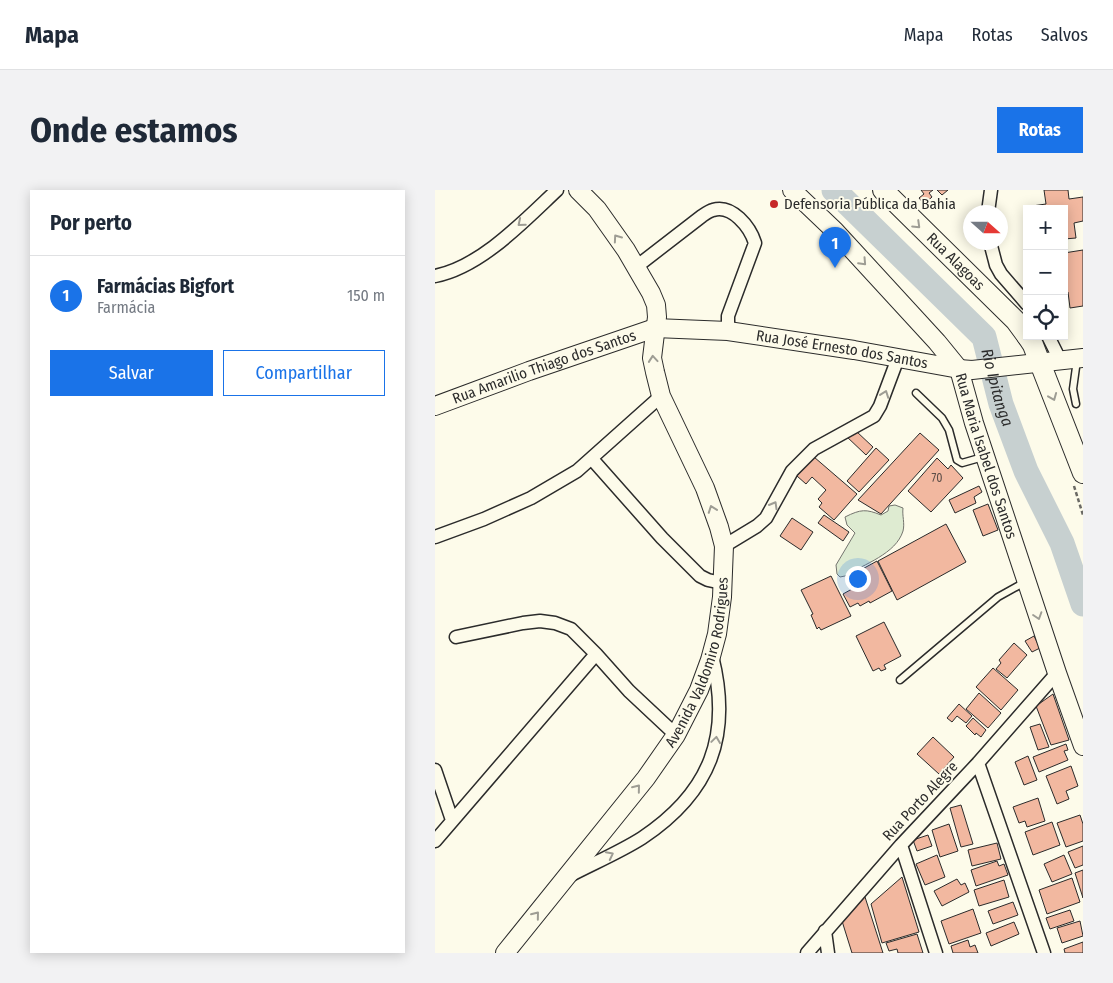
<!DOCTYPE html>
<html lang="pt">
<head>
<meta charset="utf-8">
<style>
  body { margin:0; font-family:"Fira Sans Condensed",sans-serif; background:#f2f2f3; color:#1f2937 }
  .controls { position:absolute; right:15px; top:15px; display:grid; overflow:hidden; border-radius:0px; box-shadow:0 2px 12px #0003 }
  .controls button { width:45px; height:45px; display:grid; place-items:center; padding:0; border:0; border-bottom:1px solid #e0e1e3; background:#fff; color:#1f2937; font:25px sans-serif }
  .compass { position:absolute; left:528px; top:15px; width:45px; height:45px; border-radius:50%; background:#fff; box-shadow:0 2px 12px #0003; rotate:111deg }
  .you { position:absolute; left:422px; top:388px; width:18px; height:18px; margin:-12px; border:4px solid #fff; border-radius:50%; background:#1a73e8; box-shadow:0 0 0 8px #1a73e833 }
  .badge { display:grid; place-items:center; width:32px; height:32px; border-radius:50%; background:#1a73e8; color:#fff; font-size:16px; font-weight:700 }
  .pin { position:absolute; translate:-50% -41px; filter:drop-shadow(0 1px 2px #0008) }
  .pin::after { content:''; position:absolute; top:26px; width:18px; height:15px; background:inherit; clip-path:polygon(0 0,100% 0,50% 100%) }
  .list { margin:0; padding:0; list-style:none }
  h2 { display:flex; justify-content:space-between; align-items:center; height:65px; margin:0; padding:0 20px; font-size:21px }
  h2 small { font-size:16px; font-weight:400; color:#747a83 }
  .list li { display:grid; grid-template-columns:32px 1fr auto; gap:15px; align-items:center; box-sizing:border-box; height:80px; padding:0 20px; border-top:1px solid #e0e1e3 }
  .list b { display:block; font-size:19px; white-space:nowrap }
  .list p { margin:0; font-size:16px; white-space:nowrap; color:#747a83 }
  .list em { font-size:16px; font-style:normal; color:#747a83 }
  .actions { display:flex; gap:10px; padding:15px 20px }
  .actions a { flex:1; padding:11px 0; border:1px solid #1a73e8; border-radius:0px; text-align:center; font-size:18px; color:#1a73e8 }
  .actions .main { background:#1a73e8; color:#fff }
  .icon { flex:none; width:28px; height:28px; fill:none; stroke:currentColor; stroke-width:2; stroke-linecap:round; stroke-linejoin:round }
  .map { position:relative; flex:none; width:648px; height:763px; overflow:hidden; border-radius:0px }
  header { display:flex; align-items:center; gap:30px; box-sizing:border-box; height:70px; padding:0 25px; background:#fff; border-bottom:1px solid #e0e1e3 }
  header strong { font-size:24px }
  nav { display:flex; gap:28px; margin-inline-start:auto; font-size:18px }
  .intro { display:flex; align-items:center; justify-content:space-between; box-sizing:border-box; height:120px; padding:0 30px }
  h1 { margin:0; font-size:35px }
  .button { padding:12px 22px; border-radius:0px; background:#1a73e8; color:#fff; font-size:18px; font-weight:700 }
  main { display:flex; gap:30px; padding:0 30px }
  aside { flex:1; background:#fff; border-radius:0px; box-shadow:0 2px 12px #0003 }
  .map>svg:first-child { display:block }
  .green { fill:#deebd1; stroke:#74746e }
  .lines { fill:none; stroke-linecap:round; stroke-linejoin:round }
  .river { stroke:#c7d0d0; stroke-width:25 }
  .building { fill:#f2b8a0; stroke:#2b2b2b }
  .lane-casing { stroke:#2b2b2b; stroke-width:9 }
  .street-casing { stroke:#2b2b2b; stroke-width:15 }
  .secondary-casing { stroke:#2b2b2b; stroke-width:20 }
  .primary-casing { stroke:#2b2b2b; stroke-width:22 }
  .path { stroke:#6a6964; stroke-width:2.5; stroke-dasharray:4 2.5; stroke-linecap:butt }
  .lane { stroke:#fdfbea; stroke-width:6 }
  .street { stroke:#fdfbea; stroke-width:12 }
  .secondary { stroke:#fdfbea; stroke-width:18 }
  .primary { stroke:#fdfbea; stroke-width:20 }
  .oneway { stroke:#9e9d94 }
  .poi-dot { fill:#c62828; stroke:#fdfbea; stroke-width:2 }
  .labels { text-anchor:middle; stroke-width:4; stroke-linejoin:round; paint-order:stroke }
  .number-label { font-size:12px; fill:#5d4e48 }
  .poi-label { font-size:15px; fill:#2b2b2b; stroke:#fdfbea; text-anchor:start }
  .street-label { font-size:15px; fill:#2b2b2b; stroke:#fdfbea }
  .water-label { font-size:16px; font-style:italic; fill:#2b2b2b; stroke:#fdfbea }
</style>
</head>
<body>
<header>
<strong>Mapa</strong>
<nav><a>Mapa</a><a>Rotas</a><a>Salvos</a></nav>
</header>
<div class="intro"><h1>Onde estamos</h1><a class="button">Rotas</a></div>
<main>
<aside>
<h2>Por perto<small></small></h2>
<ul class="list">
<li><span class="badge">1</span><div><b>Farmácias Bigfort</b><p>Farmácia</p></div><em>150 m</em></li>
</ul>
<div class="actions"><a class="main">Salvar</a><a>Compartilhar</a></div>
</aside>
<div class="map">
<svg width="648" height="763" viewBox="0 0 648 763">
  <rect width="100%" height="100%" fill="#fdfbea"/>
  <path class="green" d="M460 315 468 318C467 326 470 333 468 341 461 364 429 374 410 386L405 387 402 384 401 375 420 343 412 335 410 327C426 319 431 319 446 325L453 321 454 316Z"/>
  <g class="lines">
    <path class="river" id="s1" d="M399 0 549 147 566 214 591 281 627 353 648 414"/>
  </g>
  <path class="building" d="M486 0H498L494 3 497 7 489 14 484 8 489 4Z
    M502 0H513L507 5Z
    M609 0H633L634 9 648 7V31L639 33 641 48 629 49V19H597V16L611 14Z
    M648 60V116L635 118 633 102H629V63Z
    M421 241 438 257 431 265 411 246Z
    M485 243 504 260 446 324 423 310Z
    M441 258 454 270 424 302 412 291Z
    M379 267 422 304 399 330 384 317 387 313 383 309 391 300 377 287 371 294 362 286Z
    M502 268 513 279 516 275 528 288 496 322 473 301Z
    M544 296 547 302 539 307 541 313 520 323 514 310Z
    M553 314 563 340 548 346 538 320Z
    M389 325 414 342 408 351 383 333Z
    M357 328 378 342 366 360 345 346Z
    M511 334 531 372 462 410 443 371Z
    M442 371 457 401 435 413 434 411 425 416 423 413 415 417 408 404 426 394 422 382Z
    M396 386 416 426 386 440 384 437 382 439 376 425 378 424 366 400Z
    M449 432 466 466 449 475 451 479 446 481 444 478 438 481 421 446Z
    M599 446 605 458 597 462 590 451Z
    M579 453 592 465 572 488 561 479 566 473 564 470Z
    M558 478 583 500 566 520 541 497Z
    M544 503 566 523 553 538 531 519Z
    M618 504 634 550 616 555 601 516Z
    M524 514 537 526 531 533 522 526 517 532 512 528Z
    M538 528 551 540 546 547 541 543 540 545 531 536Z
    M605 534 614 557 603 560 595 537Z
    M498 547 519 567 504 584 482 564Z
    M631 554 633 560 629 561 633 570 604 582 598 567Z
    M593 566 602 590 589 595 580 572Z
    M636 576 643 596 631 601 634 609 622 614 611 586Z
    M603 608 610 631 592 637 590 631 584 633 578 617Z
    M526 615 538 654 526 657 515 618Z
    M645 625 648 634V651L631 657 622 633Z
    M617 632 625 655 598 665 590 642Z
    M514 634 523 661 505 667 497 640Z
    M493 645 497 656 482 661 478 650Z
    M562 653 566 669 537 676 533 660Z
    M648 656V675L640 678 633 662Z
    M502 665 510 687 490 695 481 674Z
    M629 665 637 684 617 692 609 674Z
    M562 671 564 676 569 674 573 685 541 696 536 680Z
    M648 680V708L640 683Z
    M467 687 484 742 447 753 436 714Z
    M637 688 645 712 612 724 604 700Z
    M522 689 526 695 530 693 534 702 507 716 499 701Z
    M569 690 574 707 544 716 539 700Z
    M430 707 448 763H417L407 731Z
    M578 712 583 725 558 734 553 721Z
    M538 719 546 743 514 754 506 731Z
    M635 720 639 731 615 739 611 728Z
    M645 731 648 746 627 753 622 738Z
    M579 732 584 744 556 756 551 743Z
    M482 744 488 763H463L462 759 454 761 451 753Z
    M533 750 535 757 540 755 543 763H518L516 756Z
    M648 752V763H630L629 759Z"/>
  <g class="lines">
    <defs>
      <path id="lane" d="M481 203 507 228 514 240 522 270 527 273 548 267
        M641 214 638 199 642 170
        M465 490 563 407 590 392"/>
      <path id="street" d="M553 22 556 0
        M555 52 561 75 566 84 592 114
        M201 77 267 26C270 24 274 21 278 20 297 14 315 37 320 53L293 126V141
        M0 86C46 77 89 31 122 0
        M613 146 625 170
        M157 269 227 348 265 386 273 390 287 393
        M0 347 49 329 96 308 142 281 226 206
        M289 356 322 336 331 328 357 281 379 259 439 226 445 216 463 168
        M21 447 88 433 105 431 120 433 136 439 161 464 194 501 241 545
        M543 573 609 763
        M0 580 17 630
        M0 651 161 464
        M466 655 501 763
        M136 685C159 673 185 662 207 648 276 602 297 545 277 466
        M390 741 393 763
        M372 763 466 655 543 573 622 483"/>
      <g id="secondary">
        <path id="s2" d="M357 0 400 41 502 152 524 179 539 233 622 483 648 556"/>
        <path id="s3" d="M0 216 94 181 220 138 293 141 419 160 524 179 537 180 648 168"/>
        <path id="s4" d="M70 763 211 588 241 545 264 500 275 470 282 444 287 407 289 356 284 337 270 298 226 206 220 182 217 168 222 127 221 115 216 103 191 60 162 19 143 0"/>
      </g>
      <g id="primary">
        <path id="s5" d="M448 0 581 131 592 146"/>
        <path d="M592 146 598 155 648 283"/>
      </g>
    </defs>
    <use href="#lane" class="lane-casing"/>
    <use href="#street" class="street-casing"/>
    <use href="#secondary" class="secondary-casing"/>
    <use href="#primary" class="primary-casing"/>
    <path class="path" d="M639 296 648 325"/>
    <use href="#lane" class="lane"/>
    <use href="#street" class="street"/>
    <use href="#secondary" class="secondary"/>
    <use href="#primary" class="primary"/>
  </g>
  <defs><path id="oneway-chevron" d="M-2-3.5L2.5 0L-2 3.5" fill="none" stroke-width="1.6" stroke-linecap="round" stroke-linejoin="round" transform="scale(1.25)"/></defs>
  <g class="oneway">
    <use href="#oneway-chevron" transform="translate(86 33) rotate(140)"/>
    <use href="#oneway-chevron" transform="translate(482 35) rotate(44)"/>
    <use href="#oneway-chevron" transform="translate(182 48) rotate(-125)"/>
    <use href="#oneway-chevron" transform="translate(428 72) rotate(47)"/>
    <use href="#oneway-chevron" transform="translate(218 169) rotate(-95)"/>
    <use href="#oneway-chevron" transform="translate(450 204) rotate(-70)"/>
    <use href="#oneway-chevron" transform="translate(618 207) rotate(68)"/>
    <use href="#oneway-chevron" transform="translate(339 315) rotate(-60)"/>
    <use href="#oneway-chevron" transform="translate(277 319) rotate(-110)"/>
    <use href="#oneway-chevron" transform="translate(603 426) rotate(72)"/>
    <use href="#oneway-chevron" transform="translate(281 550) rotate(-82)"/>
    <use href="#oneway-chevron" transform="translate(202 598) rotate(-51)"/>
    <use href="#oneway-chevron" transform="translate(175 665) rotate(-27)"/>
    <use href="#oneway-chevron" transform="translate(101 725) rotate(-51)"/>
  </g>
  <circle class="poi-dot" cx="339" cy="14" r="5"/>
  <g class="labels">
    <g class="number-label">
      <text x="502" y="292">70</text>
    </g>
    <g class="poi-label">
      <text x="349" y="19">Defensoria Pública da Bahia</text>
    </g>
    <g class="street-label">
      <text dy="5" stroke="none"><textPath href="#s5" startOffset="102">Rua Alagoas</textPath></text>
      <text dy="5" stroke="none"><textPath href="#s3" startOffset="422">Rua José Ernesto dos Santos</textPath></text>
      <text dy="5" stroke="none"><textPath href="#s3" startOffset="116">Rua Amarilio Thiago dos Santos</textPath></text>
      <text dy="5" stroke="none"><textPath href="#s2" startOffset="336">Rua Maria Isabel dos Santos</textPath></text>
      <text dy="5" stroke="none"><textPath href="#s4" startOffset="354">Avenida Valdomiro Rodrigues</textPath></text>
      <text transform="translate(485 611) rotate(-47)" y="5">Rua Porto Alegre</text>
    </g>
    <g class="water-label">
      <text dy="6" stroke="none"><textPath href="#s1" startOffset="262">Rio Ipitanga</textPath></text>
    </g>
  </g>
</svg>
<div class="controls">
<button>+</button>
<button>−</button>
<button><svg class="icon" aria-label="locate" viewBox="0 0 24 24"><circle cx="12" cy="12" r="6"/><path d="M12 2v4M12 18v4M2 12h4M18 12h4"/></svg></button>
</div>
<svg class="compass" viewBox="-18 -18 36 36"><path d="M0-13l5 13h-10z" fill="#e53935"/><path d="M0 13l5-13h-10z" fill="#747a83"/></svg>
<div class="you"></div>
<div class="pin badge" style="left:400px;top:78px">1</div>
</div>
</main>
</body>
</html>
